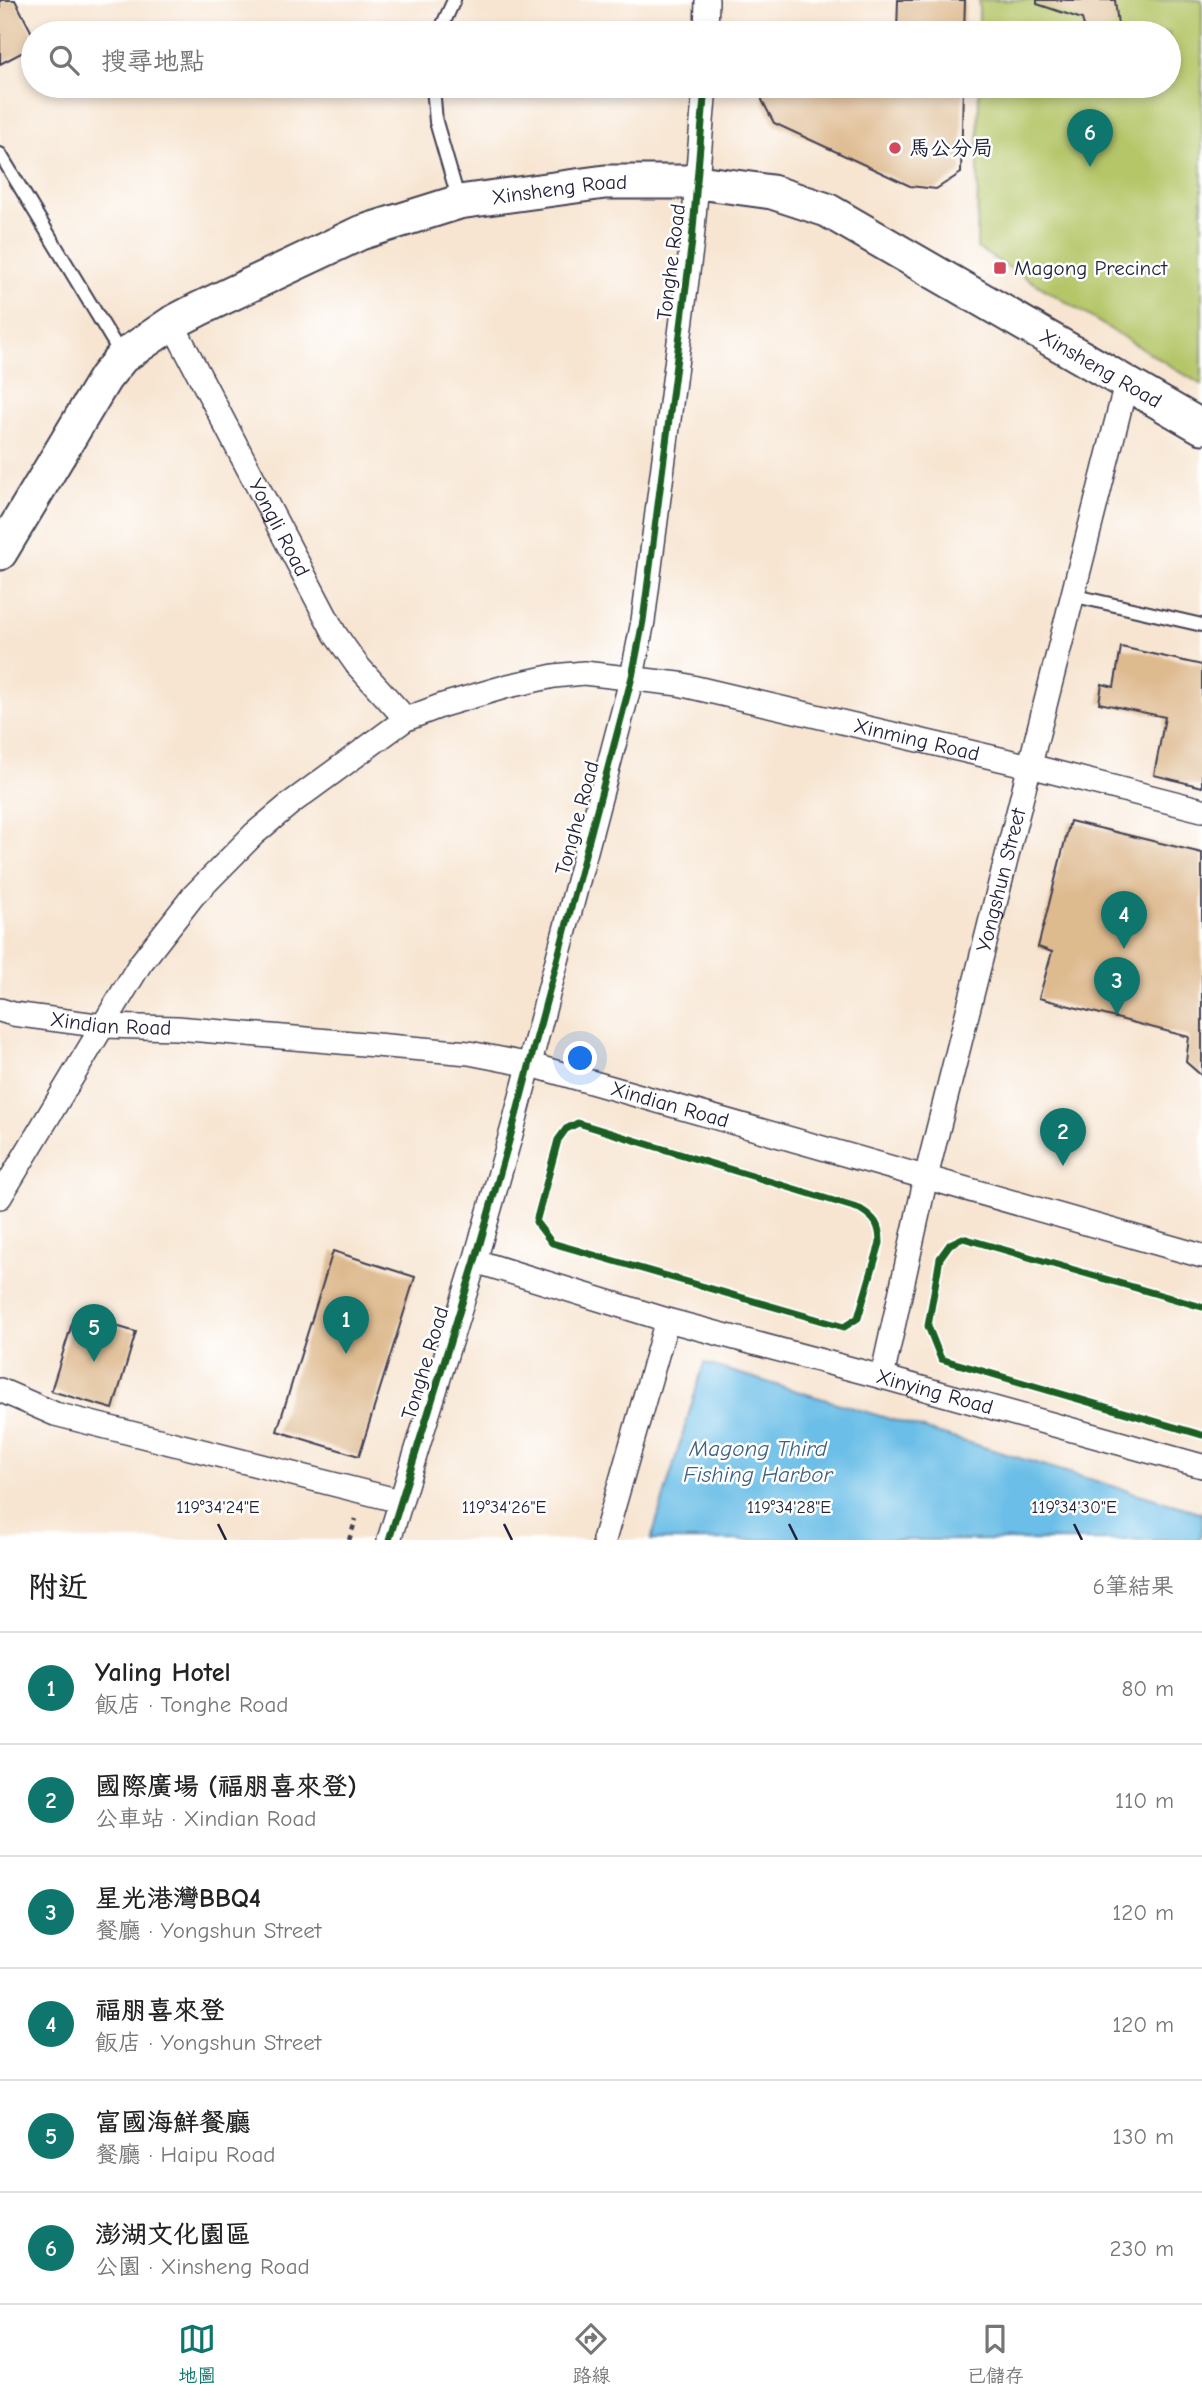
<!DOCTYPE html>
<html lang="zh-TW">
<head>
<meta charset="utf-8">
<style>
  body { margin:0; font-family:"Comic Neue","LXGW WenKai TC",sans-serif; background:#f2f2f2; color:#222 }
  .you { position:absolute; left:581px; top:1059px; width:24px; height:24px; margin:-18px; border:5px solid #fff; border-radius:50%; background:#1a73e8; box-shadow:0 0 0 10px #1a73e833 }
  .badge { display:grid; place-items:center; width:46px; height:46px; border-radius:50%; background:#0f766e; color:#fff; font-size:23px; font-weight:700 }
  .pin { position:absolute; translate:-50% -58px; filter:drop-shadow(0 2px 4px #0008) }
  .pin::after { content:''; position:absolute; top:37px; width:24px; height:21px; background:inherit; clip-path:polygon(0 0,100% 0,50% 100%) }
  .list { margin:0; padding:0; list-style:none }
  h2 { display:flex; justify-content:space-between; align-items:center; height:91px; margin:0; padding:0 28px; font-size:30px }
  h2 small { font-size:23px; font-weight:400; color:#767676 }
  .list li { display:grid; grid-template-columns:46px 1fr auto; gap:21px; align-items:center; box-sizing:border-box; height:112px; padding:0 28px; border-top:2px solid #e0e0e0 }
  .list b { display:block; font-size:26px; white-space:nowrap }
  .list p { margin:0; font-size:23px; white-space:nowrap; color:#767676 }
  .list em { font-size:23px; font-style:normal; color:#767676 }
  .icon { flex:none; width:38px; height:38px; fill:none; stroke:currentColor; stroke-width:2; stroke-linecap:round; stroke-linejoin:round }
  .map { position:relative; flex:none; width:1202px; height:1540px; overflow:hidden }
  .search { position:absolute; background:#fff; box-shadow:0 4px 10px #0003; left:21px; right:21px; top:21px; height:77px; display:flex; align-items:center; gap:18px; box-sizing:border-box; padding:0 24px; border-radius:38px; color:#767676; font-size:26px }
  .sheet { height:763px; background:#fff }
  nav { display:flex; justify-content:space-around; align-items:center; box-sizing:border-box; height:98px; border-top:2px solid #e0e0e0; background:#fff; font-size:19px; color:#767676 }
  nav a { display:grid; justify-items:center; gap:4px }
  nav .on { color:#0f766e }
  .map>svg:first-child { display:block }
  .green { fill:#b5c669; stroke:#6c7452; stroke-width:2 }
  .water { fill:#6bbee7; stroke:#467091; stroke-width:2 }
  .building { fill:#deba8f }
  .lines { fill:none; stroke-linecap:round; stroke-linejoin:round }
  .service-casing { stroke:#423f52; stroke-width:16 }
  .minor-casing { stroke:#423f52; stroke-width:26 }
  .secondary-casing { stroke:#423f52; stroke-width:37 }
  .path { stroke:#423f52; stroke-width:4.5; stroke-dasharray:5 5; stroke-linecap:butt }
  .service { stroke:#fff; stroke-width:12 }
  .minor { stroke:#fff; stroke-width:23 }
  .secondary { stroke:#fff; stroke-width:33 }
  .cycleway-casing { stroke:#fff; stroke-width:11 }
  .cycleway { stroke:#1b5e20; stroke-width:7 }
  .ticks { fill:none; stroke:#22223b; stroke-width:2.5 }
  .poi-dot { fill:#d1495b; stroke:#fff; stroke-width:2.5 }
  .labels { text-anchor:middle; stroke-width:5; stroke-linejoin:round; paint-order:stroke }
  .poi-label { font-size:21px; fill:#22223b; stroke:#fff; text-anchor:start }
  .street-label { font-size:21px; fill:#22223b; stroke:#fff }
  .water-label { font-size:23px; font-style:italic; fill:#3f6080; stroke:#fff }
  .ticks-label { font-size:18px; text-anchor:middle; fill:#22223b; stroke:#fff; stroke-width:5; stroke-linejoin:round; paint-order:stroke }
</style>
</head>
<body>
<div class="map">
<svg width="1202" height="1540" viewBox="0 0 1202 1540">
  <rect width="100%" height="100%" fill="#fff"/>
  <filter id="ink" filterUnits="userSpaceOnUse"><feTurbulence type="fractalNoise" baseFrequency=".0143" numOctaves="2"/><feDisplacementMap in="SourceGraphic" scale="14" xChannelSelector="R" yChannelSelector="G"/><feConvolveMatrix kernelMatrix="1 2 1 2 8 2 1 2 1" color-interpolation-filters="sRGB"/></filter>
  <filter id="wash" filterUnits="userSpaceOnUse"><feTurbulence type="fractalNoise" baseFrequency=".00686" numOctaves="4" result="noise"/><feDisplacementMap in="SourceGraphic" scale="28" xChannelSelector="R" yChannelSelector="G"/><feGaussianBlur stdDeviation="1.57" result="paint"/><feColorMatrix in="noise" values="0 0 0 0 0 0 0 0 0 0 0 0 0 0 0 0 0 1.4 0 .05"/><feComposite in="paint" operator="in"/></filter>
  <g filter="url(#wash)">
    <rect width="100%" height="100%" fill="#f7e5d1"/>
    <path class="green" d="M979 0H1202V385L977 248 979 86H1169V33H979Z"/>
    <path class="water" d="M704 1363 1202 1513V1530L1199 1540H651Z"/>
    <g id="blocks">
      <path class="building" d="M0 0H15L33 35V47L0 64Z
        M898 0H965L964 33H897Z
        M1037 0H1115L1118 25 1094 33H1086L1082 19 1037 4Z
        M764 86H963L961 173 936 189 910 186 774 123 762 100Z
        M1121 647 1202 665V787L1154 775 1165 717 1099 703 1102 684 1114 687Z
        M1070 821 1202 853V1076L1186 1062 1189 1037 1039 998 1052 952 1038 947Z
        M333 1251 415 1277 359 1456 277 1431Z
        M75 1314 136 1332 113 1409 51 1391Z"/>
    </g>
  </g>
  <g filter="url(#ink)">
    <use href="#blocks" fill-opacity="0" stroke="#423f52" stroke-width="2"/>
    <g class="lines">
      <defs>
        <path id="service" d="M439 33 454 0
          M433 86 436 122 459 201
          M0 154 122 356
          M1071 595 1202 625"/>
        <g id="minor">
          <path d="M706 33 707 0"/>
          <path id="s1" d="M172 323 335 634 357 665 406 719"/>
          <path id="s2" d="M0 1010 13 1014 104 1026 177 1028 469 1053 531 1065 1202 1256"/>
          <path id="s3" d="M0 1197 140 964 193 896 254 834 291 803 406 719 443 705 508 686 554 676 584 673 679 684 1030 766 1202 810"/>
          <path id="s4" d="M475 1261 667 1320 882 1377 1202 1466"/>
          <path id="s5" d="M882 1377 926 1177 1126 384"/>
          <path d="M0 1390 55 1414 400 1501"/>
          <path d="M389 1540 475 1261 513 1127 632 677 643 621 692 241 705 86"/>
          <path d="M604 1540 667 1320"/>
        </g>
        <g id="secondary">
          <path id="s6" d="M0 553 105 378 122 357 172 323 199 309 360 233 459 202 605 182H698L772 192 827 210 1202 427"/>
        </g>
      </defs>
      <use href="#service" class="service-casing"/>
      <use href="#minor" class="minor-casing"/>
      <use href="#secondary" class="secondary-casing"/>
      <path class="path" d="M349 1540 356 1519"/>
      <use href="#service" class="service"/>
      <use href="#minor" class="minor"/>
      <use href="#secondary" class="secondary"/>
      <defs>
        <path id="cycleway" d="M578 1123 860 1209C875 1218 880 1225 880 1243L858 1318 844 1327 552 1243 536 1222 558 1140 566 1129Z
          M1202 1307 963 1238 950 1244 940 1258 928 1326 941 1359 1202 1435
          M389 1540 475 1261 513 1127 632 677 643 621 692 241 705 86"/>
      </defs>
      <use href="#cycleway" class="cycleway-casing"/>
      <use href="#cycleway" class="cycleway"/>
    </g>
  </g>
  <path class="ticks" d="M218 1524 226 1540M504 1524 512 1540M789 1524 797 1540M1074 1524 1082 1540"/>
  <g class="poi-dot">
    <circle cx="895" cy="148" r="7"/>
    <rect x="993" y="261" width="14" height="14" rx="3.5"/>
  </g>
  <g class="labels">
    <g class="poi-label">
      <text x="909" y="155">馬公分局</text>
      <text x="1014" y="275">Magong Precinct</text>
    </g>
    <g class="street-label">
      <text dy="7" stroke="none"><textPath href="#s6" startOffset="705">Xinsheng Road</textPath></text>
      <text transform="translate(671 262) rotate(-83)" y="7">Tonghe Road</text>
      <text dy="7" stroke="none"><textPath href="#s6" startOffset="1293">Xinsheng Road</textPath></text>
      <text dy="7" stroke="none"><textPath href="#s1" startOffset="231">Yongli Road</textPath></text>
      <text dy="7" stroke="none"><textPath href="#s3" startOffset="1160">Xinming Road</textPath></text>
      <text transform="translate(577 818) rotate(-75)" y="7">Tonghe Road</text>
      <text dy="7" stroke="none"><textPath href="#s5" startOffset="511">Yongshun Street</textPath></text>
      <text dy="7" stroke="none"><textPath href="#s2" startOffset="112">Xindian Road</textPath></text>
      <text dy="7" stroke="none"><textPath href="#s2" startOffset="679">Xindian Road</textPath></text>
      <text transform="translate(425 1363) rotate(-73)" y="7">Tonghe Road</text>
      <text dy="7" stroke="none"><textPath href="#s4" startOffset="478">Xinying Road</textPath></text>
    </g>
    <g class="water-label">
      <text x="758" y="1456">Magong Third<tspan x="758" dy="26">Fishing Harbor</tspan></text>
    </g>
  </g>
  <g class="ticks-label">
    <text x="218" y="1513">119°34'24"E</text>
    <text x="504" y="1513">119°34'26"E</text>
    <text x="789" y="1513">119°34'28"E</text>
    <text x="1074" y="1513">119°34'30"E</text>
  </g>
</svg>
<div class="you"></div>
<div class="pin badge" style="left:346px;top:1354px">1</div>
<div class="pin badge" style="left:1063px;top:1166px">2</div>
<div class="pin badge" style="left:1117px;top:1015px">3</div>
<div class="pin badge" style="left:1124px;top:949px">4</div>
<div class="pin badge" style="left:94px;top:1362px">5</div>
<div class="pin badge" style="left:1090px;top:167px">6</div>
<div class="search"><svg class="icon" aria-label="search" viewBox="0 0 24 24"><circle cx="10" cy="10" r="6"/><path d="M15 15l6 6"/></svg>搜尋地點</div>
</div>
<section class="sheet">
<h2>附近<small>6筆結果</small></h2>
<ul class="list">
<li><span class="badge">1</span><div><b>Yaling Hotel</b><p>飯店 · Tonghe Road</p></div><em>80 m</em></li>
<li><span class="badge">2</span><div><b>國際廣場 (福朋喜來登)</b><p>公車站 · Xindian Road</p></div><em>110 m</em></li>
<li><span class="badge">3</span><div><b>星光港灣BBQ4</b><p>餐廳 · Yongshun Street</p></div><em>120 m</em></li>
<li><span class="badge">4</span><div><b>福朋喜來登</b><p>飯店 · Yongshun Street</p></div><em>120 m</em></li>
<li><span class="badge">5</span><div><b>富國海鮮餐廳</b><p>餐廳 · Haipu Road</p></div><em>130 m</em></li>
<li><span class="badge">6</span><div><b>澎湖文化園區</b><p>公園 · Xinsheng Road</p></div><em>230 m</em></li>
</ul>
</section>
<nav>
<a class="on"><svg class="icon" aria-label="map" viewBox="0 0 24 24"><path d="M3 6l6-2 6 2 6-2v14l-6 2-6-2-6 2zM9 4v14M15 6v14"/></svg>地圖</a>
<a><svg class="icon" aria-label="directions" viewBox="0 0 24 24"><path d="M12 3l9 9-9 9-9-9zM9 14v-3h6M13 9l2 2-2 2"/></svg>路線</a>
<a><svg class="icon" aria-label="saved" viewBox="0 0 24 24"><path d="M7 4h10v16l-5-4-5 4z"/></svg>已儲存</a>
</nav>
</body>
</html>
